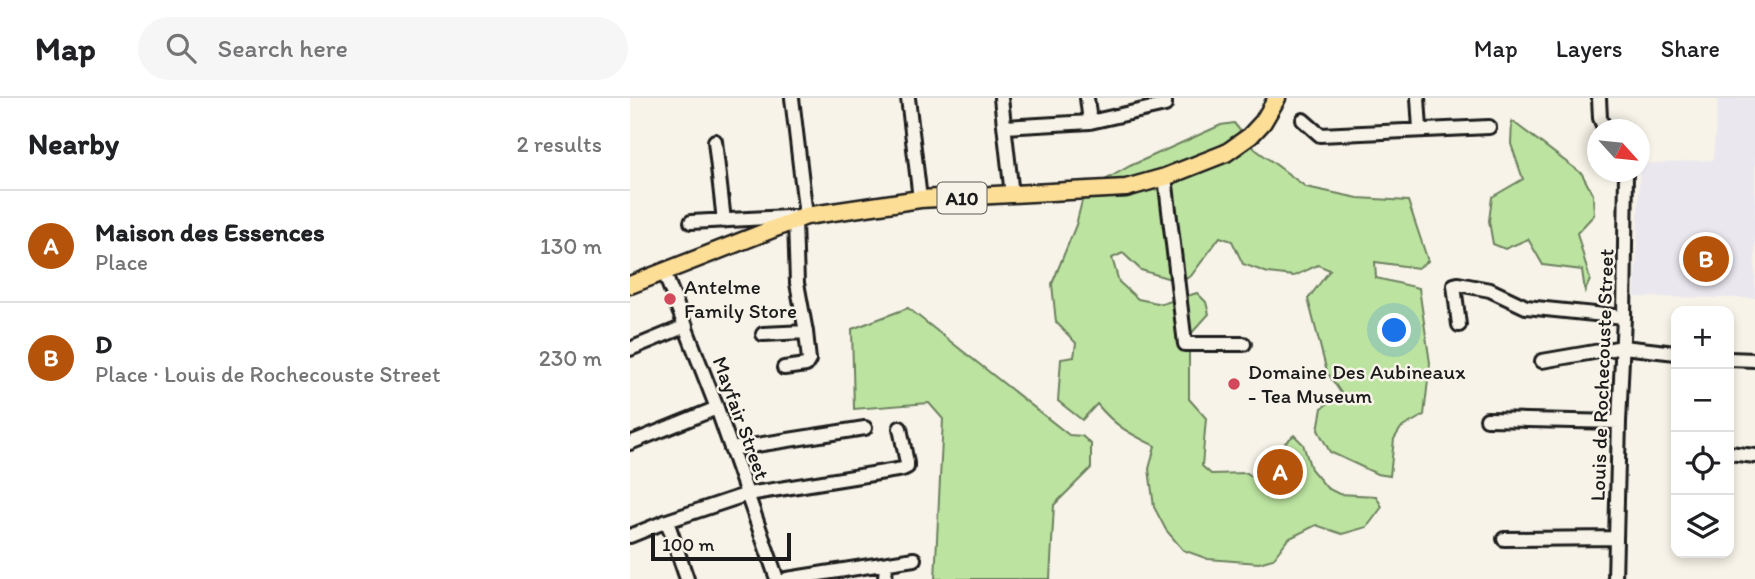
<!DOCTYPE html>
<html lang="en">
<head>
<meta charset="utf-8">
<style>
  body { margin:0; font-family:Itim,sans-serif; background:#f6f6f6; color:#202124 }
  .controls { position:absolute; right:21px; bottom:21px; display:grid; overflow:hidden; border-radius:14px; box-shadow:0 4px 10px #0003 }
  .controls button { width:63px; height:63px; display:grid; place-items:center; padding:0; border:0; border-bottom:2px solid #e0e0e0; background:#fff; color:#202124; font:35px sans-serif }
  .compass { position:absolute; left:957px; top:21px; width:63px; height:63px; border-radius:50%; background:#fff; box-shadow:0 4px 10px #0003; rotate:117deg }
  .scale { position:absolute; left:21px; bottom:18px; width:140px; box-sizing:border-box; padding-left:7px; border:4px solid #1c1c1c; border-top:0; font-size:19px; line-height:24px; white-space:nowrap; color:#1c1c1c; -webkit-text-stroke:5px #f7f3e8; paint-order:stroke }
  .you { position:absolute; left:765px; top:233px; width:24px; height:24px; margin:-18px; border:5px solid #fff; border-radius:50%; background:#1a73e8; box-shadow:0 0 0 10px #1a73e833 }
  .badge { display:grid; place-items:center; width:46px; height:46px; border-radius:50%; background:#b45309; color:#fff; font-size:23px; font-weight:700 }
  .pin { position:absolute; translate:-50% -50%; border:4px solid #fff; box-shadow:0 2px 7px #0006 }
  .list { margin:0; padding:0; list-style:none }
  h2 { display:flex; justify-content:space-between; align-items:center; height:91px; margin:0; padding:0 28px; font-size:30px }
  h2 small { font-size:23px; font-weight:400; color:#757577 }
  .list li { display:grid; grid-template-columns:46px 1fr auto; gap:21px; align-items:center; box-sizing:border-box; height:112px; padding:0 28px; border-top:2px solid #e0e0e0 }
  .list b { display:block; font-size:26px; white-space:nowrap }
  .list p { margin:0; font-size:23px; white-space:nowrap; color:#757577 }
  .list em { font-size:23px; font-style:normal; color:#757577 }
  .icon { flex:none; width:38px; height:38px; fill:none; stroke:currentColor; stroke-width:2; stroke-linecap:round; stroke-linejoin:round }
  .map { position:relative; flex:none; width:1125px; height:481px; overflow:hidden }
  header { display:flex; align-items:center; gap:42px; box-sizing:border-box; height:98px; padding:0 35px; background:#fff; border-bottom:2px solid #e0e0e0 }
  header strong { font-size:33px }
  nav { display:flex; gap:38px; margin-inline-start:auto; font-size:24px }
  .search { width:490px; height:63px; background:#f6f6f6; display:flex; align-items:center; gap:18px; box-sizing:border-box; padding:0 24px; border-radius:38px; color:#757577; font-size:26px }
  main { display:flex }
  aside { flex:1; background:#fff }
  .map>svg:first-child { display:block }
  .built { fill:#eae7ef }
  .green { fill:#bce4a0; stroke:#6c805e; stroke-width:2 }
  .lines { fill:none; stroke-linecap:round; stroke-linejoin:round }
  .minor-casing { stroke:#1c1c1c; stroke-width:18 }
  .major-casing { stroke:#1c1c1c; stroke-width:21 }
  .minor { stroke:#f7f3e8; stroke-width:12 }
  .major { stroke:#fdde96; stroke-width:16 }
  .poi-dot { fill:#d1495b; stroke:#f7f3e8; stroke-width:2.5 }
  .labels { text-anchor:middle; stroke-width:5; stroke-linejoin:round; paint-order:stroke }
  .shield { fill:#f7f3e8; stroke:#5e5c59; stroke-width:2 }
  .shield-label { font-size:19px; font-weight:bold; fill:#1c1c1c }
  .poi-label { font-size:21px; fill:#1c1c1c; stroke:#f7f3e8; text-anchor:start }
  .street-label { font-size:21px; fill:#1c1c1c; stroke:#f7f3e8 }
</style>
</head>
<body>
<header>
<strong>Map</strong>
<div class="search"><svg class="icon" aria-label="search" viewBox="0 0 24 24"><circle cx="10" cy="10" r="6"/><path d="M15 15l6 6"/></svg>Search here</div>
<nav><a>Map</a><a>Layers</a><a>Share</a></nav>
</header>
<main>
<aside>
<h2>Nearby<small>2 results</small></h2>
<ul class="list">
<li><span class="badge">A</span><div><b>Maison des Essences</b><p>Place</p></div><em>130 m</em></li>
<li><span class="badge">B</span><div><b>D</b><p>Place · Louis de Rochecouste Street</p></div><em>230 m</em></li>
</ul>
</aside>
<div class="map">
<svg width="1125" height="481" viewBox="0 0 1125 481">
  <rect width="100%" height="100%" fill="#f7f3e8"/>
  <filter id="ink" filterUnits="userSpaceOnUse"><feTurbulence type="fractalNoise" baseFrequency=".0143" numOctaves="2"/><feDisplacementMap in="SourceGraphic" scale="14" xChannelSelector="R" yChannelSelector="G"/><feConvolveMatrix kernelMatrix="1 2 1 2 8 2 1 2 1" color-interpolation-filters="sRGB"/></filter>
  <g filter="url(#ink)">
    <path class="built" d="M1088 0H1125V200L1005 199 1010 66 1083 62Z"/>
    <path class="green" d="M882 23 952 76 963 97 964 117 947 135 960 182 955 193 952 172 913 167 898 141 875 151 863 146 859 123 862 99 893 81 881 46Z
      M604 25 625 51 676 89 728 100 778 103 798 163 788 170 745 164 746 180 789 190 800 265 794 317 771 330 764 341 760 378 747 376 700 354 688 332 692 310 711 295 697 274 678 201 700 172 688 167 664 178 638 175 613 166 602 143 590 139 561 178 550 184 511 172 493 155 482 160 489 184 508 201 532 206 567 195 576 204 579 216 559 238V301L576 320 572 368 581 376 617 375 636 389 648 392 657 370 655 345 664 337 673 346 681 371 697 390 709 396 746 398 752 409 737 429 712 436 686 427 658 441 643 461 629 465 578 461 553 452 536 432 524 409 519 371 525 348C499 335 486 329 467 306L452 322 428 303 431 261 444 259 446 245 426 224 422 186 446 127 452 103 468 86 500 68 591 27Z
      M278 210 439 337 452 338 461 346V370L424 407 420 481H305L313 321 299 305 224 311 222 231Z"/>
    <g class="lines">
      <defs>
        <path id="minor" d="M278 0 290 101
          M371 0 382 97
          M457 0 460 24
          M788 0 790 31
          M969 0 970 20 975 32
          M673 22 690 37 859 29
          M375 29 460 24 535 7V0
          M85 43 94 123
          M535 79 555 246H614
          M61 124 176 118 162 0
          M34 174 87 310 147 481
          M829 227 824 187 828 186 860 192 896 209 994 219
          M133 236 176 234
          M0 251 56 228
          M1099 261 1125 262
          M912 263 993 249 1046 255
          M154 270 176 267 179 262 176 234 167 185 165 123
          M857 321 989 324
          M0 345 87 310
          M101 351 235 330
          M1099 355 1125 358
          M37 423 57 481
          M0 438 37 423 118 396 273 371 277 369V365L270 330
          M874 441 985 440
          M157 481 284 461
          M255 481 256 466
          M985 481 989 324 994 219 996 74"/>
        <path id="major" d="M0 187 176 118 290 101 496 90 535 79 596 55 620 38 633 24 647 0"/>
      </defs>
      <use href="#minor" class="minor-casing"/>
      <use href="#major" class="major-casing"/>
      <use href="#minor" class="minor"/>
      <use href="#major" class="major"/>
    </g>
  </g>
  <g class="poi-dot">
    <circle cx="40" cy="201" r="7"/>
    <circle cx="604" cy="286" r="7"/>
  </g>
  <g class="labels">
    <rect class="shield" x="307.5" y="84.5" width="49" height="31" rx="5"/>
    <g class="shield-label">
      <text x="332" y="107">A10</text>
    </g>
    <g class="poi-label">
      <text x="54" y="196">Antelme<tspan x="54" dy="24">Family Store</tspan></text>
      <text x="618" y="281">Domaine Des Aubineaux<tspan x="618" dy="24">- Tea Museum</tspan></text>
    </g>
    <g class="street-label">
      <text transform="translate(972 277) rotate(-88)" y="7">Louis de Rochecouste Street</text>
      <text transform="translate(111 320) rotate(70)" y="7">Mayfair Street</text>
    </g>
  </g>
</svg>
<div class="controls">
<button>+</button>
<button>−</button>
<button><svg class="icon" aria-label="locate" viewBox="0 0 24 24"><circle cx="12" cy="12" r="6"/><path d="M12 2v4M12 18v4M2 12h4M18 12h4"/></svg></button>
<button><svg class="icon" aria-label="layers" viewBox="0 0 24 24"><path d="M12 4l9 5-9 5-9-5zM3 14l9 5 9-5"/></svg></button>
</div>
<svg class="compass" viewBox="-18 -18 36 36"><path d="M0-13l5 13h-10z" fill="#e53935"/><path d="M0 13l5-13h-10z" fill="#757577"/></svg>
<div class="scale">100 m</div>
<div class="you"></div>
<div class="pin badge" style="left:650px;top:374px">A</div>
<div class="pin badge" style="left:1076px;top:161px">B</div>
</div>
</main>
</body>
</html>
